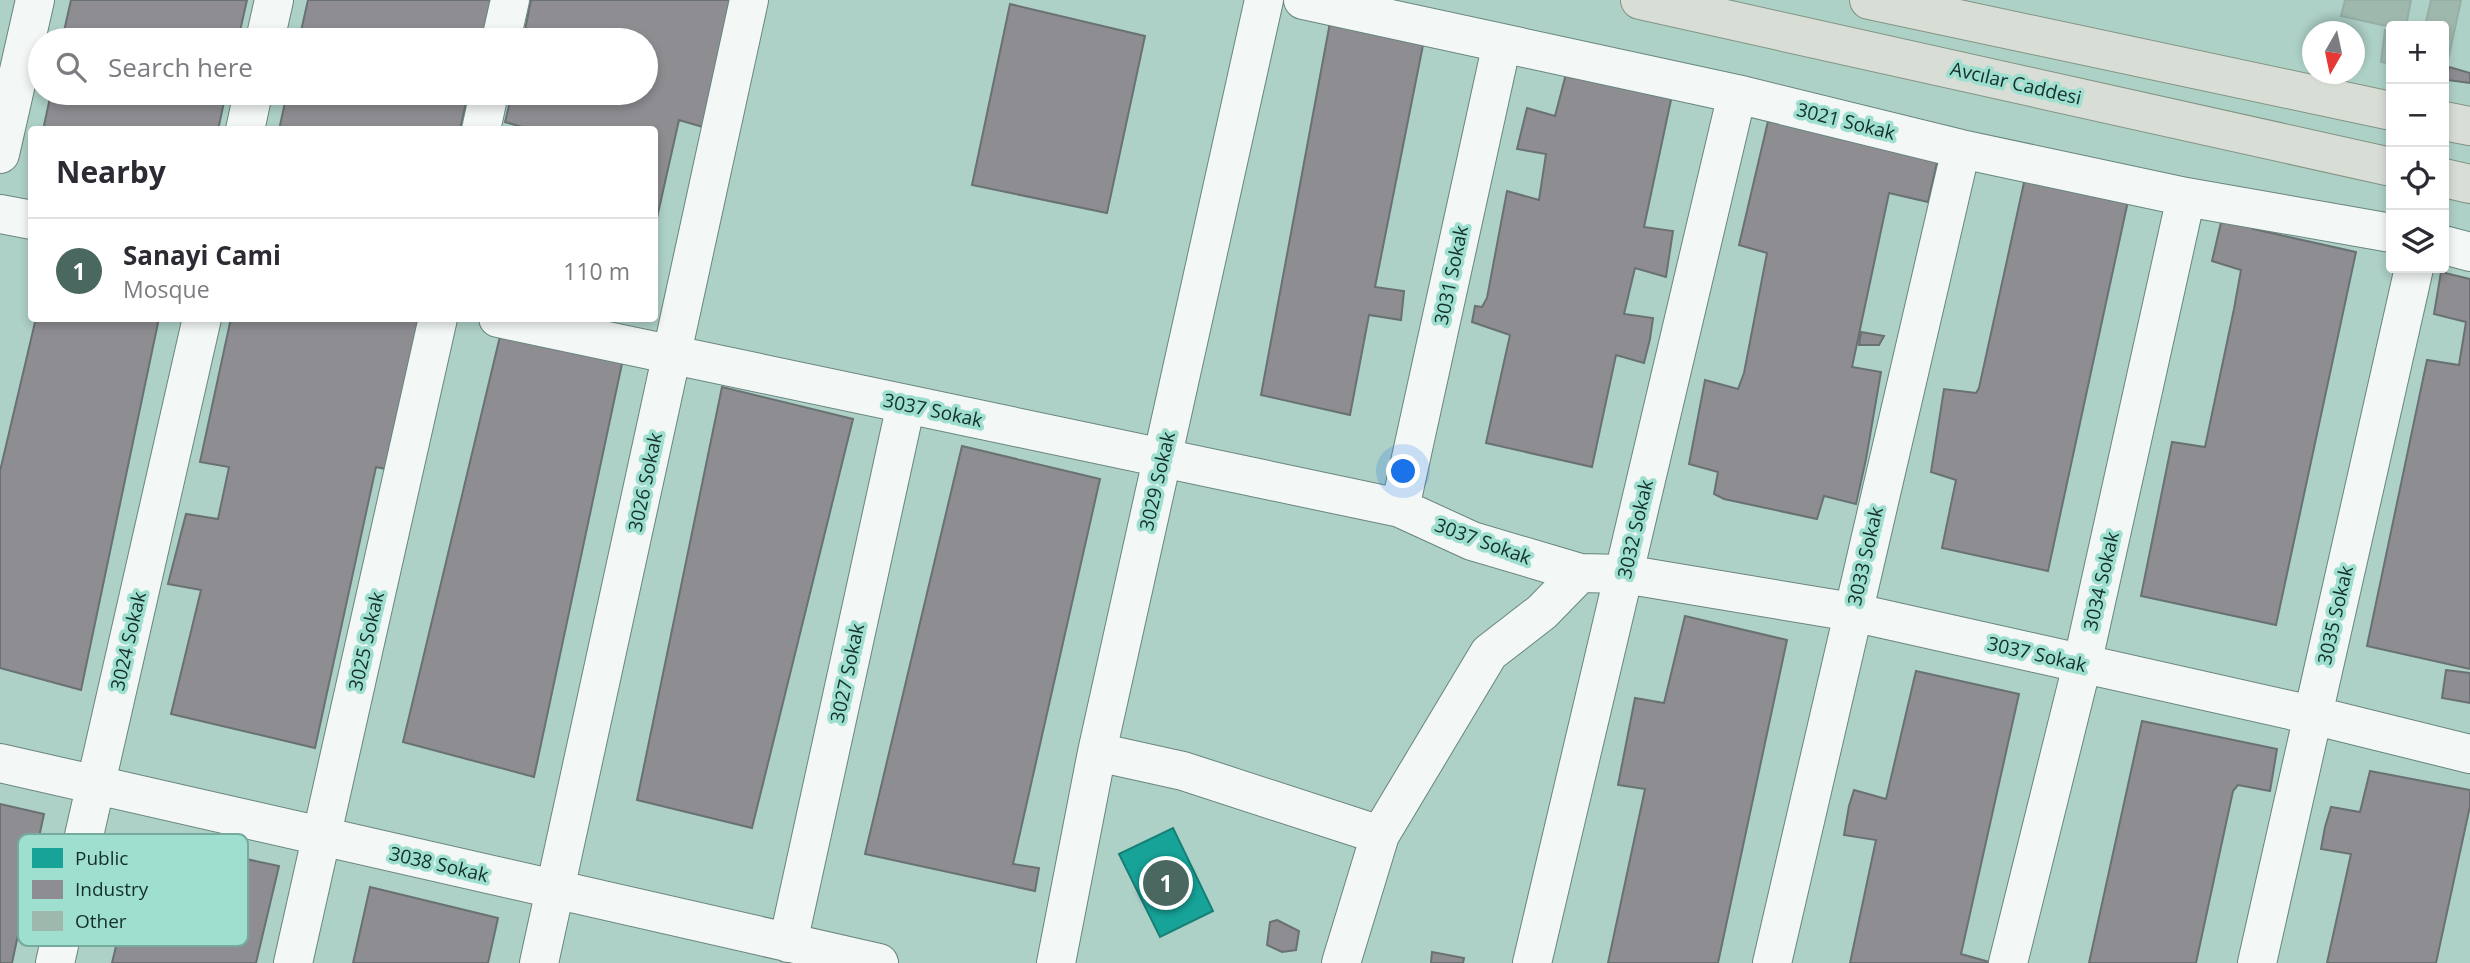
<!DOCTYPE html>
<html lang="en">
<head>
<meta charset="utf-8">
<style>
  body { margin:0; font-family:"Open Sans",sans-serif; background:#f2f2f3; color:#2b2b33 }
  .controls { position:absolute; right:21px; top:21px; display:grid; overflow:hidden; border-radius:7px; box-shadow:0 4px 10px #0003 }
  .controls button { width:63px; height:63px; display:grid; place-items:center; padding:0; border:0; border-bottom:2px solid #e1e1e2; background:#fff; color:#2b2b33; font:35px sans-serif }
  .compass { position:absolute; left:2302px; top:21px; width:63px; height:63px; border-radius:50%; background:#fff; box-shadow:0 4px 10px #0003; rotate:189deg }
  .you { position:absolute; left:1404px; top:472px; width:24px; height:24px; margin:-18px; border:5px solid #fff; border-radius:50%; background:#1a73e8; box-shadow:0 0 0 10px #1a73e833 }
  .badge { display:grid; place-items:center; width:46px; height:46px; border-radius:50%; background:#4a6760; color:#fff; font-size:23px; font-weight:700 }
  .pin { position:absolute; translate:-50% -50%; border:4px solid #fff; box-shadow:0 2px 7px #0006 }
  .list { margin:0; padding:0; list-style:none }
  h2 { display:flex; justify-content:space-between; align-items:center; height:91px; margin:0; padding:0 28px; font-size:30px }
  h2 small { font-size:23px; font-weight:400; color:#7c7c81 }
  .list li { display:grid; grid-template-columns:46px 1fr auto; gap:21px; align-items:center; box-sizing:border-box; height:105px; padding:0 28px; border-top:2px solid #e1e1e2 }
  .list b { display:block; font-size:26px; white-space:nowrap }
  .list p { margin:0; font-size:23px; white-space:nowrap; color:#7c7c81 }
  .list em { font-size:23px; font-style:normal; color:#7c7c81 }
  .icon { flex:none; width:38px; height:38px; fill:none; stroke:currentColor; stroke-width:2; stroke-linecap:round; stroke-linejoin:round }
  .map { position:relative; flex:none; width:2470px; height:963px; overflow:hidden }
  .search { position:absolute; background:#fff; box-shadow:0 4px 10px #0003; left:28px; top:28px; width:630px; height:77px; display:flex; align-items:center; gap:18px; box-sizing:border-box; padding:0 24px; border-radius:38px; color:#7c7c81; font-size:26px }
  .panel { position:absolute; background:#fff; box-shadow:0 4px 10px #0003; left:28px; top:126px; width:630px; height:196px; border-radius:7px }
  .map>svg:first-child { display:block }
  .public { fill:#17a398; stroke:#168077; stroke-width:2 }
  .industry { fill:#8d8d92; stroke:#697172; stroke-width:2 }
  .building { fill:#9fb8ae; stroke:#95afa5; stroke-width:2 }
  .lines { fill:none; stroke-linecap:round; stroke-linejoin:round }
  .minor-casing { stroke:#68857e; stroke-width:40 }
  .major-casing { stroke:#829582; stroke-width:40 }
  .minor { stroke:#f3f8f7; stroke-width:38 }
  .major { stroke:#d8ded5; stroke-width:38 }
  .labels { text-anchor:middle; stroke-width:7; stroke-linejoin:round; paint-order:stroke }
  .street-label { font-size:19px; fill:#142f29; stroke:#9edfcf }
  .key { fill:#9edfcf; stroke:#75aa9d; stroke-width:2 }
  .key-label { font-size:19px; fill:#142f29 }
</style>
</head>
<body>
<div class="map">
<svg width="2470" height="963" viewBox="0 0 2470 963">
  <rect width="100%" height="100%" fill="#add0c7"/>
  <path class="public" d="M1173 828 1213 911 1160 937 1119 854Z"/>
  <path class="industry" d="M71 0H247L238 40H62Z
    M308 0H504L497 40H299Z
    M531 0H741L713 130 679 120 654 231V130H532L505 122 512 93H646V40H523Z
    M1010 4 1145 36 1107 213 972 185Z
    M1331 17 1425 35 1375 287 1404 291 1401 320 1369 315 1350 415 1261 395Z
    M2449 67 2470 73V83L2447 80Z
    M1566 74 1672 95 1644 227 1673 231 1666 277 1635 268 1624 314 1653 318 1650 339 1644 363 1616 355 1592 467 1486 443 1510 335 1472 322 1475 306 1482 307 1487 298 1507 191 1539 200 1546 154 1517 149 1527 108 1555 116Z
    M51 93H226L218 130H43Z
    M287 93H468L460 130H279Z
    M1769 117 1939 154 1928 202 1889 193 1852 367 1881 372 1866 459 1856 504 1824 496 1817 519 1724 499 1714 494 1718 472 1689 464 1705 380 1738 389 1744 373 1767 253 1739 245Z
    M2025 178 2128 201 2048 571 1942 548 1956 480 1931 472 1944 389 1976 393 1979 388Z
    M2223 214 2255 219 2253 229 2356 252 2276 625 2141 596 2172 442 2205 447 2234 309 2241 270 2212 261Z
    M2441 272 2470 279V669L2367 646 2427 360 2459 365 2466 322 2434 314Z
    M36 318H159L81 690 0 668V471Z
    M231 318H429L395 471 376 467 315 748 171 714 201 590 168 584 186 514 218 519 229 467 200 462Z
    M502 328 623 359 534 777 403 742Z
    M1861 332 1884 336 1879 345H1859Z
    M722 387 853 419 752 828 637 800Z
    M962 446 1100 479 1013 864 1039 868 1035 891 865 854Z
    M1685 616 1787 640 1718 963H1608L1645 789 1618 785 1635 698 1664 703Z
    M2446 670 2470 673V703L2442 698Z
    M1916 671 2019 694 1961 954 1993 963H1850L1876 840 1844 835 1849 806 1854 790 1886 799Z
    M2142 721 2277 749 2270 791 2238 785 2233 791 2196 963H2089Z
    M2370 771 2470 790V806L2436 963H2327L2351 854 2321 849 2325 827 2331 807 2360 812Z
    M0 804 44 814 12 963H0Z
    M142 837 279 866 256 963H112Z
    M370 887 498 918 488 963H353Z
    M1277 920 1299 931 1296 950 1282 952 1267 945 1270 922Z
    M1432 952 1464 958 1463 963H1431Z"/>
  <path class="building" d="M2345 0H2411L2406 26 2391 27 2341 16Z
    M2431 0H2461L2444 79V26H2425Z
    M2385 30 2391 31V64L2381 62Z"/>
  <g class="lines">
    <defs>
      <path id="minor" d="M1303 0 1737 94 1961 149 2186 197 2391 233
        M265 40 274 0
        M501 40 510 0
        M245 130 253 93
        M481 130 489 93
        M0 154 35 0
        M0 214 32 220
        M2444 245 2470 252
        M498 318 1400 508 1472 541 1580 573 1624 574 1852 612 2312 715 2470 754
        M1400 508 1502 43
        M1097 752 1183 771 1380 835
        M0 763 879 963
        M788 943 906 404
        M55 963 202 318
        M293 963 438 318
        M539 963 749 0
        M1056 963 1097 752 1264 0
        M1341 963 1380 835 1489 653 1542 612 1580 573
        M1532 963 1737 94
        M1772 963 1961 149
        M2008 963 2082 665 2186 197
        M2257 963 2414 268"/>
      <path id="major" d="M1640 0 2391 167
        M1869 0 2391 111
        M2444 121 2470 126
        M2444 178 2470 184"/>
    </defs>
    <use href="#minor" class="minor-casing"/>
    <use href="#major" class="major-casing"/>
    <use href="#minor" class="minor"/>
    <use href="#major" class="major"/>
  </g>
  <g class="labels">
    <g class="street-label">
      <text transform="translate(2016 83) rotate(13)" y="7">Avcılar Caddesi</text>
      <text transform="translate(1846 121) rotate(14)" y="7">3021 Sokak</text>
      <text transform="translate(1451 275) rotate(-78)" y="7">3031 Sokak</text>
      <text transform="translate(933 410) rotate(12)" y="7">3037 Sokak</text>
      <text transform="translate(1157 481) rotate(-77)" y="7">3029 Sokak</text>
      <text transform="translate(645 482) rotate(-78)" y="7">3026 Sokak</text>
      <text transform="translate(1635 529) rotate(-77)" y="7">3032 Sokak</text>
      <text transform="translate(1483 541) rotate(20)" y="7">3037 Sokak</text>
      <text transform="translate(1865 556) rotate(-77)" y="7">3033 Sokak</text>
      <text transform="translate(2101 581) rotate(-77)" y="7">3034 Sokak</text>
      <text transform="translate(2335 615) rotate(-77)" y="7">3035 Sokak</text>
      <text transform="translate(128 641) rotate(-77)" y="7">3024 Sokak</text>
      <text transform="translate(366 641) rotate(-77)" y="7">3025 Sokak</text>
      <text transform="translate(2037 654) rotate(13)" y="7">3037 Sokak</text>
      <text transform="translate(847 673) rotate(-78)" y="7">3027 Sokak</text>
      <text transform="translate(439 864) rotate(13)" y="7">3038 Sokak</text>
    </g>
  </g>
  <rect x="18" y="834" width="230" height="112" rx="10" class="key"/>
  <rect x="32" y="848" width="31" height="20" fill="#17a398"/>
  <rect x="32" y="880" width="31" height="19" fill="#8d8d92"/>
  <rect x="32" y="911" width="31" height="20" fill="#9fb8ae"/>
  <g class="key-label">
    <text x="75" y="865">Public</text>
    <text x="75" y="896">Industry</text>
    <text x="75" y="928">Other</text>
  </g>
</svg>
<div class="controls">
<button>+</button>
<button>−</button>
<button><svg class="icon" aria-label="locate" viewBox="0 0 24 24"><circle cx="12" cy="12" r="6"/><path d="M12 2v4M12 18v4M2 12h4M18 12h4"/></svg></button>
<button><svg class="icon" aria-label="layers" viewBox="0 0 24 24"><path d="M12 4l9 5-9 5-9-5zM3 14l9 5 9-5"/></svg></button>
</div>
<svg class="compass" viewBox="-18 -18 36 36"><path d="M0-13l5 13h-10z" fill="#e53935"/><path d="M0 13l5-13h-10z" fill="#7c7c81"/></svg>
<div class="you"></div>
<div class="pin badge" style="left:1166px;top:883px">1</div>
<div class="search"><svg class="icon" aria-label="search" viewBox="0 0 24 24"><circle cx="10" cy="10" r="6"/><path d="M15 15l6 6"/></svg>Search here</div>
<section class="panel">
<h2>Nearby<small></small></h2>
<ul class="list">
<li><span class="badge">1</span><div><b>Sanayi Cami</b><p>Mosque</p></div><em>110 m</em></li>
</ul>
</section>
</div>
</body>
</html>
